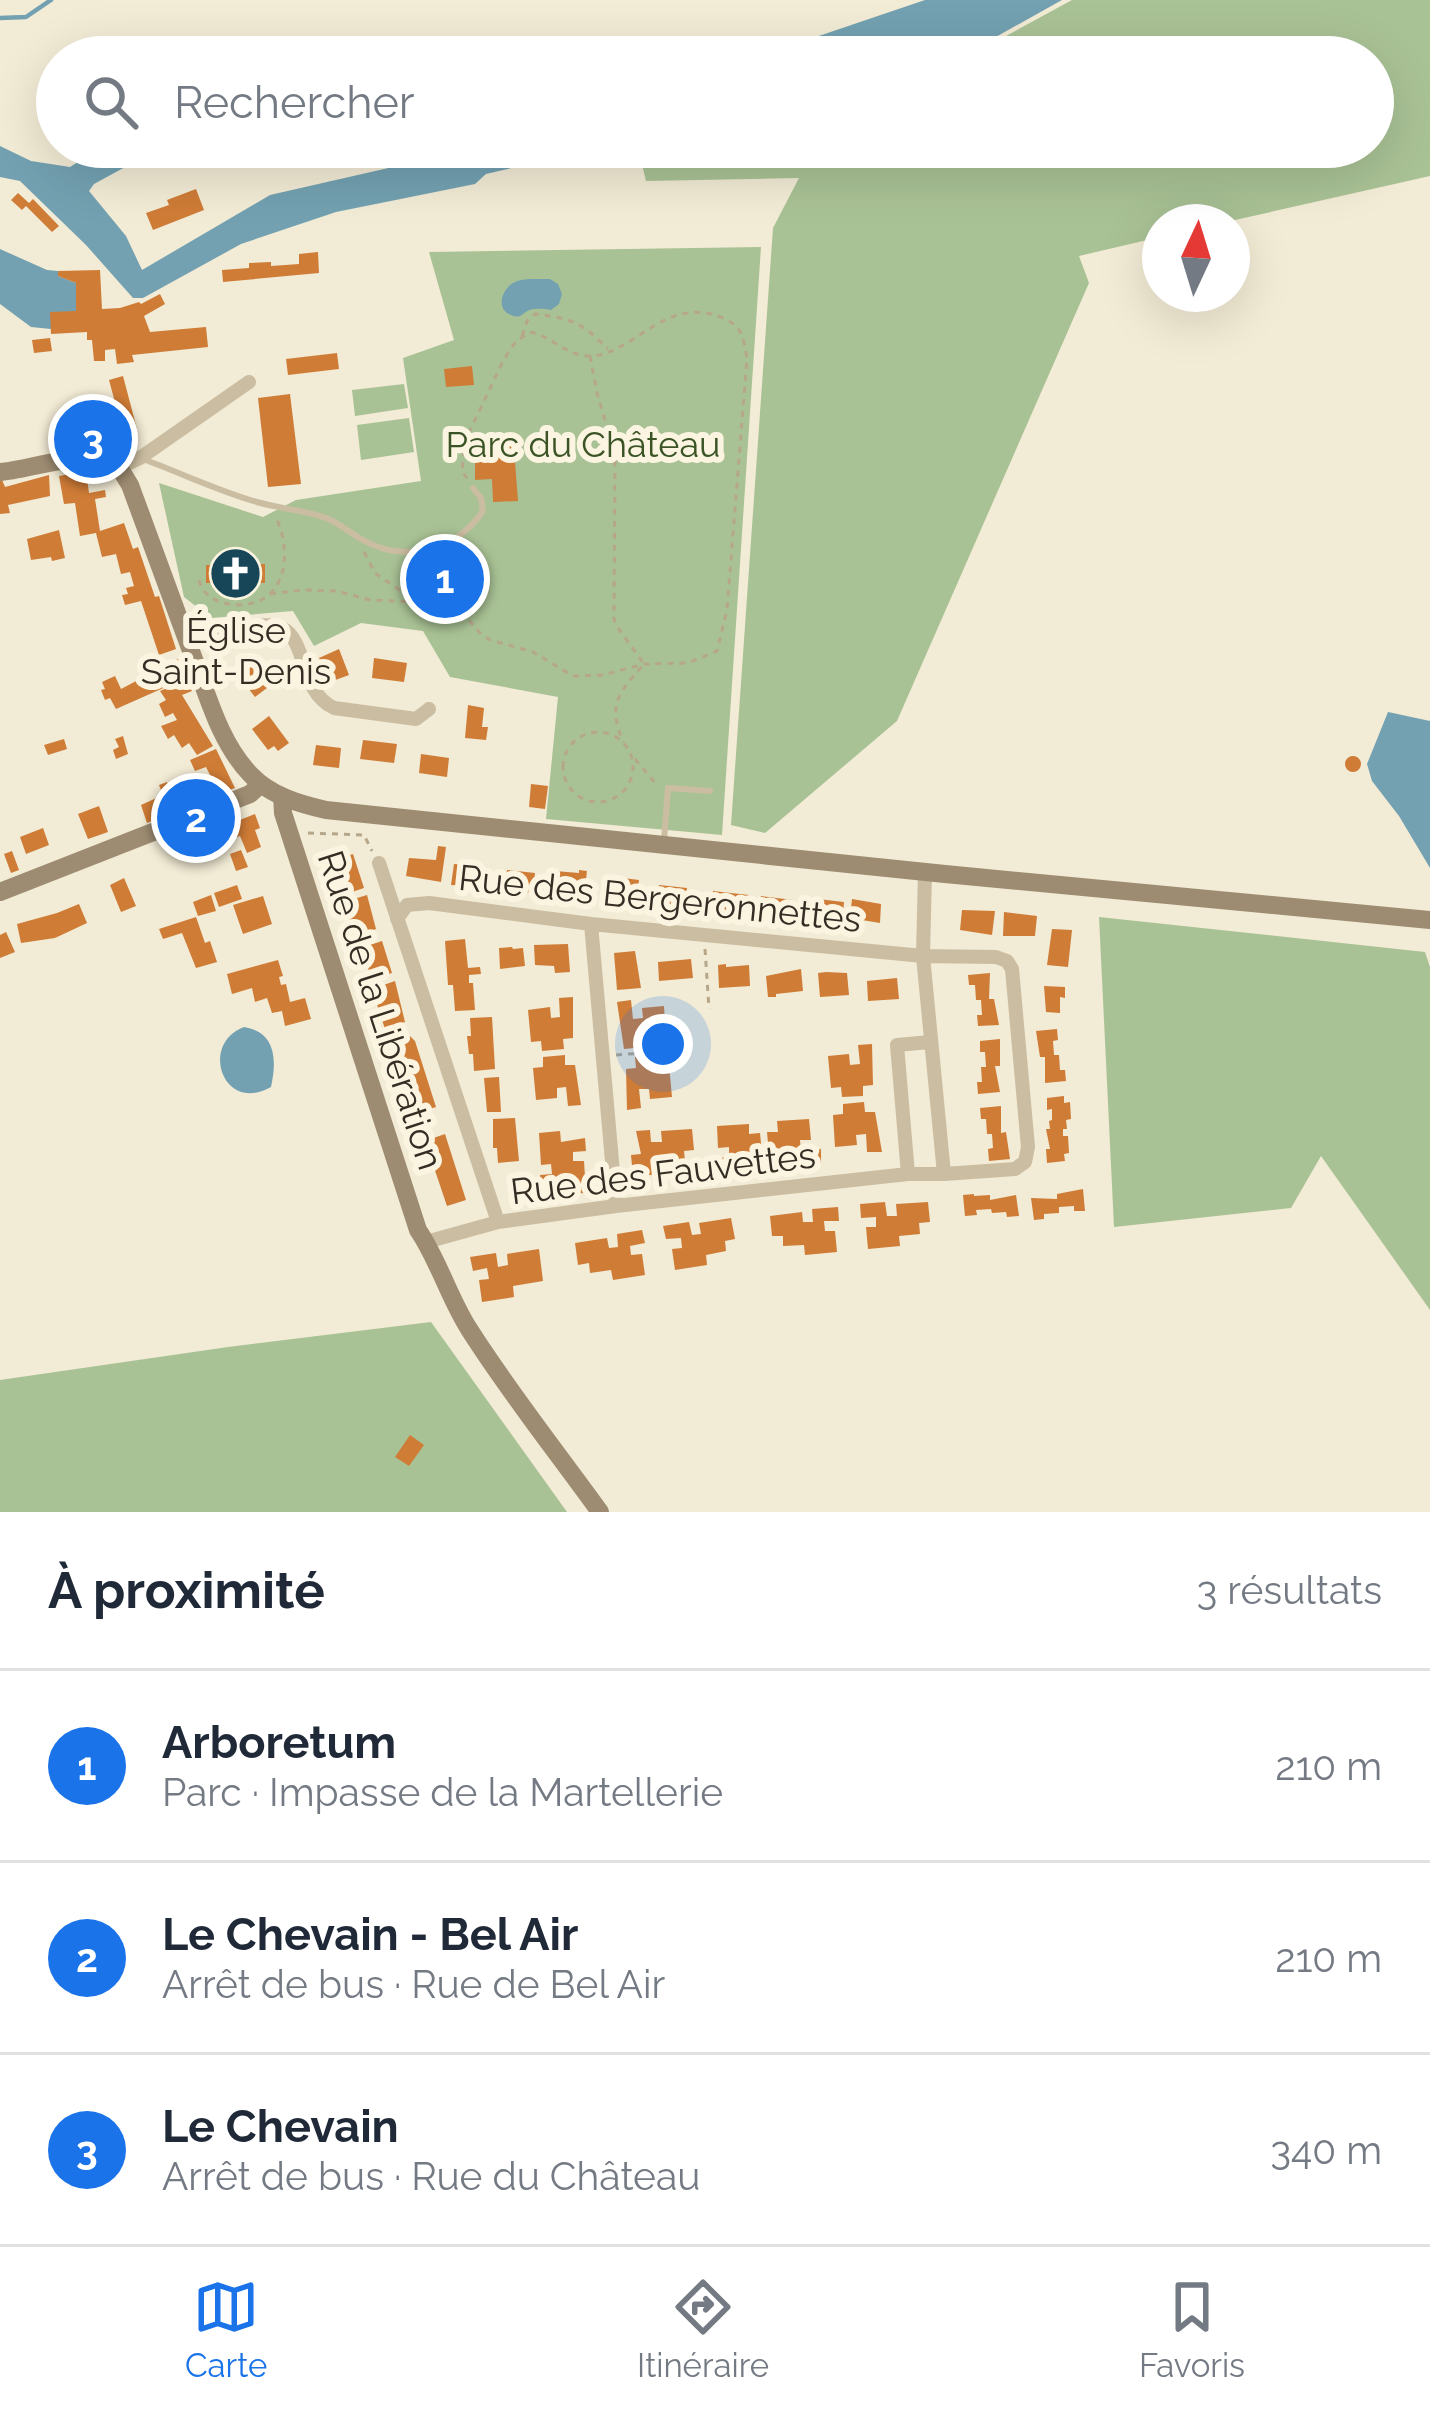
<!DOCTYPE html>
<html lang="fr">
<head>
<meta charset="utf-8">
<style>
  body { margin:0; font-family:Raleway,sans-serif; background:#f6f6f7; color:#1f2937 }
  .compass { position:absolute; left:1142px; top:204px; width:108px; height:108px; border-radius:50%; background:#fff; box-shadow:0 12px 48px #0002; rotate:4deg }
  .you { position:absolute; left:663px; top:1044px; width:42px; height:42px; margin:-30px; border:9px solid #fff; border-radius:50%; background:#1a73e8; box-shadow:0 0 0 18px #1a73e833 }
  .badge { display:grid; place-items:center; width:78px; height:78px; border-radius:50%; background:#1a73e8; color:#fff; font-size:39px; font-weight:700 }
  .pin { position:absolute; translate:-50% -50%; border:6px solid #fff; box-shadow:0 3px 12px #0006 }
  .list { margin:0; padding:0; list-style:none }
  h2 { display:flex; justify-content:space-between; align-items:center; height:156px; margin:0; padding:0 48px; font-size:51px }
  h2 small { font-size:39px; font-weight:400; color:#747a83 }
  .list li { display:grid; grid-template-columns:78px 1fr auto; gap:36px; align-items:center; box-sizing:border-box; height:192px; padding:0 48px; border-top:3px solid #e0e1e3 }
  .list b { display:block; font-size:45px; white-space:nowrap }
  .list p { margin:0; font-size:39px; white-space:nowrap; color:#747a83 }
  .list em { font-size:39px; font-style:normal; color:#747a83 }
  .icon { flex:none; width:66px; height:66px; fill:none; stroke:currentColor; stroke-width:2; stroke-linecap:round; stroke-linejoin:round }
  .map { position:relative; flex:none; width:1430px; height:1512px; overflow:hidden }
  .search { position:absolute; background:#fff; box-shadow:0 12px 48px #0002; left:36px; right:36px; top:36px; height:132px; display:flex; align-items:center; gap:30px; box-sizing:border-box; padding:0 42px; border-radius:66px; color:#747a83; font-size:45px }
  .sheet { height:732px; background:#fff }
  nav { display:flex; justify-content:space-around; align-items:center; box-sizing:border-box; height:168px; border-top:3px solid #e0e1e3; background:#fff; font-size:33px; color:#747a83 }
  nav a { display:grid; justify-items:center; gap:6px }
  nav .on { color:#1a73e8 }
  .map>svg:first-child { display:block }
  .green { fill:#a9c295 }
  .water { fill:#73a1b1 }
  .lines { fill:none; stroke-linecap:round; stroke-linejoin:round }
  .stream { stroke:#73a1b1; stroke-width:4.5 }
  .building { fill:#cf7c37 }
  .path { stroke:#b6a78b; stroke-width:3; stroke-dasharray:6 6; stroke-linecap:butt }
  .lane { stroke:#cbbda1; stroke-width:6 }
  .street { stroke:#cbbda1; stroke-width:14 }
  .secondary { stroke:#9e8c72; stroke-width:18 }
  .labels { text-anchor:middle; stroke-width:12; stroke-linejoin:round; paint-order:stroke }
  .park-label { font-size:36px; fill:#3a5426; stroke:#faf4e1 }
  .poi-label { font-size:36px; fill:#342d24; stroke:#faf4e1 }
  .street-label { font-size:36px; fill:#342d24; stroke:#faf4e1 }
</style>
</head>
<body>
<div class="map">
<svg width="1430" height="1512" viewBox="0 0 1430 1512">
  <rect width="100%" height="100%" fill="#f2ebd5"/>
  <path class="green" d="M1072 0H1430V176L1226 222H1160V237L1079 256 1089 283 897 721 765 833 731 825 773 228 799 178 646 181 640 156 672 147H1373V57H953L997 41Z
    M761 247 722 835 546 819 558 697 450 677 423 631 361 623 314 646 293 611 211 618 184 597 159 483 263 517 296 500 421 481 403 358 454 340 429 252Z
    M404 384 408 408 355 416 352 390Z
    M409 418 414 452 361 460 357 425Z
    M1099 917 1425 952 1430 967V1310L1321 1156 1291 1208 1114 1227Z
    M431 1322 567 1512H0V1380L228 1347Z"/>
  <path class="water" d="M925 0H1062L994 38 943 57H757Z
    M0 146 31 161 70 167 102 147H162L94 184 89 191 126 236 142 270 270 195 428 159 438 147H646L580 152 486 174 475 184 336 212 241 244 143 298H133L86 245 20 181 0 177Z
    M0 249 47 270 58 271V276L76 283V311L51 329 31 327 0 304Z
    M536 279H550L558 284 562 294 559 304 551 310C545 309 536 308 530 310 522 312 522 320 511 315 494 308 503 287 515 282 521 279 529 279 536 279Z
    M1388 712 1430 721V868L1399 816 1372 781 1367 764Z
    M244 1027C276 1032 277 1060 271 1087 223 1114 199 1044 244 1027Z"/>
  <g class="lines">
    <path class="stream" d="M0 18 26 17 51 0"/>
  </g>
  <path class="building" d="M196 189 204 210 153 230 146 213 169 205 167 200Z
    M18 193 29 203 33 199 59 226 52 232 26 206 22 210 11 200Z
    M318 252 319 273 223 282 222 270 249 268V263L271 262V266L299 264V254Z
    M100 270 102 309 120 308 139 302 141 304 160 294 165 304 144 316 150 332 206 327 208 347 132 355 134 362 117 364 115 349 105 350V361H94L92 340H87V332L51 334 50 312 76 311V283L58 276V271Z
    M50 338 52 351 34 353 32 340Z
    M337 353 339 369 288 375 286 359Z
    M472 366 474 385 446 387 444 369Z
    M123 376 137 429 123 432 109 380Z
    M290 394 301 484 268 487 258 398Z
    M92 395 100 437 81 442 74 399Z
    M513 435 518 501 493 502 492 479 475 480V461L492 460 493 436Z
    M77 473 78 479 87 478 89 493 105 490 106 497 95 499 100 531 124 523 133 549 138 547 155 597 159 596 176 649 159 655 141 601 125 605 122 595 128 594 126 588 134 586 130 572 121 574 116 554 102 557 96 533 80 536 75 503 64 504 59 476Z
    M0 475 5 487 49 475 50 496 8 505 10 513 0 514Z
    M59 530 65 558 52 561 51 557 31 560 27 539Z
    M265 564V583H206V565Z
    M339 649 349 675 330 682 319 658Z
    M374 658 407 663 404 682 372 678Z
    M178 659 186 678 116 709 110 698 105 700 101 690 105 689 102 682 115 676 121 689Z
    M255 663 271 685 255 697 239 676Z
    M186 680 192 691 182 695 213 746 197 755 189 743 182 748 174 735 168 739 161 726 177 720 173 713 165 717 159 704 166 700 160 691Z
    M468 705 484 708 482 727H488L486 740 465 738Z
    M269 716 289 743 278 751 274 746 268 750 252 729Z
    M123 736 128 754 116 759 113 750 119 747 115 739Z
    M64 739 67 749 48 755 44 745Z
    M363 740 397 744 394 763 360 759Z
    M316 745 341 748 339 768 313 765Z
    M216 749 235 788 147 823 141 805 163 795 159 785 167 782 172 792 210 775 206 767 195 771 190 760Z
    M421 754 449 758 447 777 419 773Z
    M1345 764a8 8 0 1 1 16 0a8 8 0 1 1-16 0Z
    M531 784 548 786 545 809 529 807Z
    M99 806 108 832 88 839 78 814Z
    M255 814 260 828 255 830 261 847 247 853 240 836 222 843 217 829Z
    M43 828 49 845 26 854 20 837Z
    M438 846 446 847 441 882 406 876 409 858 436 860Z
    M241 850 248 867 236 871 230 854Z
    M12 851 19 870 11 873 4 854Z
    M353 854 364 888 346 894 335 860Z
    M454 864 482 866 480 886 451 885Z
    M507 870 535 873 533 893 505 889Z
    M579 870 587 871 584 896 553 891 555 871 579 873Z
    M607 876 639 880 636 903 605 898Z
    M124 878 136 906 121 912 110 885Z
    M237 885 242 899 219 907 214 893Z
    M659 885 687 888 685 908 657 905Z
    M713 891 749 895 747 914 711 911Z
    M211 895 216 911 198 916 193 902Z
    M367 895 376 929 355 936 344 902Z
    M263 896 272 924 243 934 233 905Z
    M761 896 793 900 792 916 758 915Z
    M809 898 844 902 842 924 808 918Z
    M852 899 881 904 880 923 850 918Z
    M79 904 87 923 55 938 21 943 17 924 57 913Z
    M962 910 995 911 992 935 960 930Z
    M1004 912 1037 916 1035 936H1003Z
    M196 917 205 943 210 941 217 962 196 968 182 933 163 939 159 929Z
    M1052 929 1072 930 1068 967 1047 965Z
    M6 932 15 952 0 958V935Z
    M465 939 468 968 480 967 481 974 469 975V983H473L475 1010 455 1011 453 985H448L445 941Z
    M382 941 392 973 372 979 361 948Z
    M568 944 570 972 555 973 554 966 535 965 534 945Z
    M512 947 513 949 523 948 525 966 500 969 499 948Z
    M635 951 641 988 617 990 614 953Z
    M691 959 693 978 659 981 658 962Z
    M278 960 283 976 279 977 281 985 286 984 290 1002 305 998 311 1019 285 1026 282 1011 272 1013 267 998 255 1002 252 988 232 994 227 974Z
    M726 964V967L749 965 750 986 719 988 718 965Z
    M801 969 803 991 776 994V997H768L766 976Z
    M826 972 847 973 849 995 820 997 818 973Z
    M990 973 989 999H994L999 1025 978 1026 977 1015H982L981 1000H976L975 985H969L968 975Z
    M897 978 899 999 868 1001 867 981Z
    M395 981 405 1022 385 1029 372 989Z
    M1044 986 1065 987V998L1060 997V1013L1046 1012Z
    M573 997V1038L563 1039 564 1049 542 1051 541 1041 531 1042 528 1010 550 1007 551 1018 560 1017 559 998Z
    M631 1000 633 1019 643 1018 642 1008 664 1006 666 1039H656V1049L635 1051V1048L624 1049 617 1002Z
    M492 1017 495 1069 474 1071 473 1054H469L467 1036H471L470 1018Z
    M1057 1029 1058 1040 1053 1041 1054 1055H1059L1060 1070H1065L1066 1081 1045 1083V1057H1040L1036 1031Z
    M410 1036 415 1041 436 1107 416 1113 395 1048 394 1041Z
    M1000 1039V1066H995L1000 1092 978 1094 977 1082H982L981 1067H986L985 1052H980V1041Z
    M872 1044 873 1085 863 1086V1096L842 1097 841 1087 831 1088 828 1056 849 1054 850 1065 860 1064 858 1045Z
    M565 1055V1065H575L581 1105 568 1106 566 1087 557 1088V1098L536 1100 533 1068 543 1067V1057Z
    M657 1055 658 1066 669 1065 672 1097 650 1099 649 1089H639L641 1108 627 1110 626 1069 636 1068 635 1057Z
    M499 1077 501 1112H487L484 1078Z
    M1064 1096V1103L1070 1102 1071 1119 1066 1120 1067 1129H1063V1136H1068L1069 1153 1064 1154 1065 1161 1047 1163 1046 1149H1050L1046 1129H1050L1049 1121 1052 1120V1109L1047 1110V1098Z
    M864 1102 865 1112H875L882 1152H867L866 1134 856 1135 857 1145 835 1147 833 1115 843 1114V1104Z
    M1001 1106V1133L1006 1132 1010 1159 989 1161 988 1149 993 1148 992 1134H987L986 1119H981L980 1108Z
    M515 1118 519 1161 498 1163 497 1148H493V1119Z
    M809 1119 811 1140H800L801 1151 821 1149V1163H780V1153L769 1154 767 1132H778L777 1121Z
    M749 1124V1134L760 1133 762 1154 752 1156V1166L712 1173 711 1159 729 1157V1147L718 1148 717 1126Z
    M692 1129 694 1150 684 1151 685 1161 687 1164 696 1163 697 1174 675 1175 674 1162 664 1163 665 1174 633 1176 631 1155 641 1154 636 1131 650 1130 651 1142H662L661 1131Z
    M560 1131 561 1142 585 1138 586 1151 573 1152V1161H584L586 1193 565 1194 564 1184 541 1189 540 1175 552 1174 551 1164 541 1165 539 1133Z
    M445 1134 466 1200 447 1206 425 1141Z
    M1083 1189 1085 1211H1074V1206L1059 1207V1213L1044 1214V1219L1034 1220 1031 1198 1057 1199V1194Z
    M974 1194V1196L990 1195V1200L1016 1195 1019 1216 1007 1217 1006 1212 992 1213 991 1209 976 1210 977 1215 965 1216 963 1195Z
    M885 1202 887 1216H897L896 1204 928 1202 930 1222 919 1223 920 1234 899 1236 900 1246 868 1249 866 1227H876V1217L861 1218 860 1204Z
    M838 1207 839 1221H824L825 1231H835L837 1252 805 1255 804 1245 783 1246V1236H772L770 1216 802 1212 803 1222H813L812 1209Z
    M731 1218 735 1239 725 1241 726 1251 706 1255 707 1265 675 1270 672 1249 682 1248 681 1238 666 1239 663 1226 689 1222 692 1235 701 1234 699 1223Z
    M642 1230 645 1243 630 1246 631 1255 642 1254 645 1275 613 1280 611 1270 590 1273 589 1263 578 1265 575 1243 607 1238 609 1248 618 1247 617 1234Z
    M539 1249 543 1281 513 1286 514 1297 482 1302 479 1280 489 1279 487 1268 473 1271 470 1257 496 1253 498 1267 508 1265 507 1254Z
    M410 1435 424 1445 409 1466 395 1457Z"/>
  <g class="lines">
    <path class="path" d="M522 336 527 321 535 314C573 319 581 322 608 349
      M590 356 597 393 615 454 614 619 616 625 644 664C619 693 607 703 623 742
      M364 552 375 573 417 602 447 605 467 618 480 633 490 640 533 652 573 676 603 675 644 664 688 663 717 651 727 610 747 358C745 350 744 336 739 330 735 323 722 317 715 315 661 300 633 354 591 356 567 357 551 335 529 332L515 343 504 359 465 441 462 471 468 480
      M199 580C204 603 235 609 256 602 291 590 289 541 275 516
      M270 594 303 590 337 591 370 600 415 602
      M563 767a35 35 0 1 1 70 0a35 35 0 1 1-70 0Z
      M635 759 656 784
      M308 833 364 835 372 851
      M705 949 709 1009
      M616 1055 682 1050"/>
    <path class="lane" d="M143 459C181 473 218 491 257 502 278 508 300 510 320 516 336 520 347 531 361 539 404 564 455 552 483 511L481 498 473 488
      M664 841 668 788 710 791"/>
    <path class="street" d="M119 468 140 458 249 382
      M185 635C204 629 223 629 243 627 255 626 271 623 282 628 308 641 299 692 334 708L416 719 429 709
      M379 863 498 1222
      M397 919 407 905 429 903 591 924 923 956 996 957 1007 961 1012 969 1028 1147 1025 1162 1015 1169 944 1174
      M591 924 616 1206
      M908 1174 897 1045 930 1042
      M426 1242 498 1222 616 1206 908 1174H944L923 956 925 872"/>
    <path class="secondary" d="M0 472C30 470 95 445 119 467 120 468 129 484 130 485 150 540 170 595 191 651 207 693 219 742 251 775 271 796 300 804 326 810L945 874 1430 920
      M282 796 283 813 418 1230C439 1261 449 1298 469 1329 509 1392 556 1451 600 1512
      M0 892 250 794 261 784"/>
  </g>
  <defs>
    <symbol id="church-disc" viewBox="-11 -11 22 22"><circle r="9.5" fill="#174658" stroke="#faf4e1"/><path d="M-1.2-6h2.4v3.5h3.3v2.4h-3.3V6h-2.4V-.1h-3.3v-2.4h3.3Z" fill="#fff"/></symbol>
  </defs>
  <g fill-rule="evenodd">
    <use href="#church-disc" x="206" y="544" width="59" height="59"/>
  </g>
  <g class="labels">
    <g class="park-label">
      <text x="583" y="457">Parc du Château</text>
    </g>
    <g class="poi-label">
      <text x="236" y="643">Église<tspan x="236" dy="41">Saint-Denis</tspan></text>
    </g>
    <g class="street-label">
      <text transform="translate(660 898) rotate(6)" y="13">Rue des Bergeronnettes</text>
      <text transform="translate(381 1010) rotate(72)" y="13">Rue de la Libération</text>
      <text transform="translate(663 1173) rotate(-7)" y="13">Rue des Fauvettes</text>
    </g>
  </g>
</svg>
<svg class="compass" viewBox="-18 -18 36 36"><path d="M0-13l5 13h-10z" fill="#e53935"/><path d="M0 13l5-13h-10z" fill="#747a83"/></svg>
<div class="you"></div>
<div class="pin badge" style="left:445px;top:579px">1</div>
<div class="pin badge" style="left:196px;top:818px">2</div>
<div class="pin badge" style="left:93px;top:439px">3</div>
<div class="search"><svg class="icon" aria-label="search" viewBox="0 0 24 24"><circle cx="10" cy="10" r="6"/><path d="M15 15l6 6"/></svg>Rechercher</div>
</div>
<section class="sheet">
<h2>À proximité<small>3 résultats</small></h2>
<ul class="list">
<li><span class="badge">1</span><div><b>Arboretum</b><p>Parc · Impasse de la Martellerie</p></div><em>210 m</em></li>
<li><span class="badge">2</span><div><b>Le Chevain - Bel Air</b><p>Arrêt de bus · Rue de Bel Air</p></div><em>210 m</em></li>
<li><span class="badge">3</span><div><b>Le Chevain</b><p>Arrêt de bus · Rue du Château</p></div><em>340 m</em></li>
</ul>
</section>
<nav>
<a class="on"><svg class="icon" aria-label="map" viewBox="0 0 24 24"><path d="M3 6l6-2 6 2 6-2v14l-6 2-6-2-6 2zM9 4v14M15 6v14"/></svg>Carte</a>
<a><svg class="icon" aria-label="directions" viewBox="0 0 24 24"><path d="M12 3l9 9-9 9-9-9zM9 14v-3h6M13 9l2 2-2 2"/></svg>Itinéraire</a>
<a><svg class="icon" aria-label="saved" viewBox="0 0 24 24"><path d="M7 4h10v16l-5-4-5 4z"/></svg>Favoris</a>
</nav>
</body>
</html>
